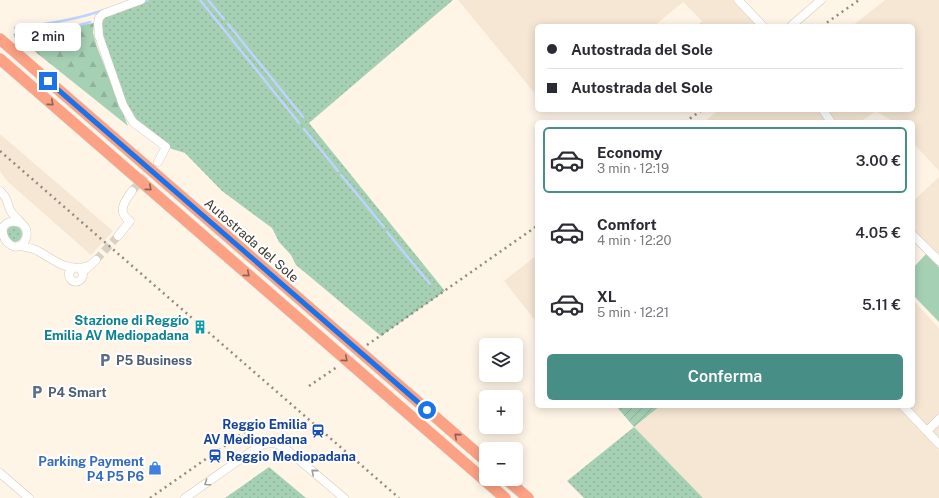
<!DOCTYPE html>
<html lang="it">
<meta charset="utf-8">
<style>
body{margin:0;font-family:"Public Sans",sans-serif;background:#f2f2f3;color:#2b2b33;height:100vh;display:flex;flex-direction:column;font-size:15px;white-space:nowrap}
*{box-sizing:border-box;margin:0}
p{font-size:13px;color:#7c7c81}
.icon{flex:none;width:22px;height:22px;fill:none;stroke:currentColor;stroke-width:2;stroke-linecap:round;stroke-linejoin:round}
.map{position:relative;flex:1;overflow:hidden}
.panel{position:absolute;left:535px;top:120px;width:380px;height:288px;display:flex;flex-direction:column;background:#fff;border-radius:6px;box-shadow:0 2px 10px #0003}
.panel>*{flex:none}
.hud{position:absolute;left:535px;top:24px;width:380px;height:88px;border-radius:6px;box-shadow:0 2px 10px #0003;display:grid;align-content:center;height:88px;padding:0 12px;background:#fff}
.tools{position:absolute;left:479px;top:338px;display:grid;gap:8px}
.tools a{display:grid;place-items:center;width:44px;height:44px;border-radius:6px;background:#fff;box-shadow:0 2px 10px #0003;font-size:20px}
.end{position:absolute;width:18px;height:18px;margin:-9px;border:5px solid #1a73e8;background:#fff;box-shadow:0 0 0 2px #fff}
.from{border-radius:50%}
.bubble{position:absolute;height:28px;border-radius:6px;background:#fff;box-shadow:0 2px 10px #0003;font-size:13px;font-weight:600;line-height:28px;text-align:center}
.hud b{display:flex;align-items:center;gap:14px;height:38px;font-size:15px}
.hud b+b{border-top:1px solid #e1e1e2}
.hud i{width:10px;height:10px;background:#2b2b33}
ul{padding:7px 0 0;list-style:none}
li{display:flex;align-items:center;gap:12px;height:66px;margin:0 8px 6px;padding:0 4px;border:2px solid transparent;border-radius:6px}
li div{flex:1}
li b{display:block;font-size:15px}
li em{font-style:normal;font-weight:600}
li.on{border-color:#478e87}
li>.icon{width:36px;height:36px;stroke-width:1.5}
.primary-button{display:flex;gap:8px;margin-top:auto;padding:8px 12px}
.primary-button a{flex:1;height:46px;border-radius:6px;background:#478e87;color:#fff;font-size:16px;font-weight:600;line-height:46px;text-align:center}
.map>svg:first-child{display:block}
</style>
<div class="map">
<svg width="939" height="498" viewBox="0 0 939 498">
<defs>
<pattern id="grass-dots" width="8" height="8" patternUnits="userSpaceOnUse"><rect width="8" height="8" fill="#a6d0b4"/><path d="M2 2h.1M6 6h.1" fill="none" stroke="#90b39b" stroke-width="1.8" stroke-linecap="round"/></pattern>
<pattern id="forest-firs" width="22" height="20" patternUnits="userSpaceOnUse"><rect width="22" height="20" fill="#a6d0b4"/><path d="M5 1l3.5 6h-7zM16 11l3.5 6h-7z" fill="#90b39b"/></pattern>
<pattern id="garden-furrows" width="10" height="10" patternUnits="userSpaceOnUse"><rect width="10" height="10" fill="#a6d0b4"/><path d="M-1 1l2-2M0 10L10 0M9 11l2-2" fill="none" stroke="#90b39b"/></pattern>
</defs>
<rect width="100%" height="100%" fill="#fff5e7"/>
<g fill="#f6e7d4">
<polygon points="458,0 741,0 767,26 697,26 702,21 683,2 654,26 537,26 537,96"/>
<polygon points="885,0 939,0 939,171 913,143 913,122 894,122 876,111 860,122 704,122 719,110 913,110 913,26 852,26"/>
<polygon points="0,134 113,231 91,255 7,181 0,171"/>
<polygon points="939,177 939,261 913,233 913,201"/>
<polygon points="537,255 537,323 504,281"/>
<polygon points="913,300 939,328 939,498 703,498 634,427 660,406 913,406"/>
</g>
<g fill="url(#grass-dots)">
<polygon points="141,0 453,0 309,123 445,291 381,336 296,265 291,255 279,242 272,228 222,191 185,153 166,147 133,122 102,44 100,16"/>
<circle cx="14" cy="234" r="8"/>
<polygon points="634,427 703,498 584,498 567,481"/>
<polygon points="269,467 306,498 225,498"/>
</g>
<polygon fill="url(#forest-firs)" points="94,23 93,33 97,47 128,126 13,34 61,28"/>
<polygon fill="#a6d0b4" points="926,254 939,267 939,322 913,295 913,268"/>
<polygon fill="url(#garden-furrows)" points="616,406 660,406 634,427"/>
<g fill="none" stroke-linecap="round" stroke-linejoin="round">
<g stroke="#bed4fe" stroke-width="2.5">
<polyline points="200,0 299,123"/>
<polyline points="208,0 224,19"/>
<polyline points="141,3 148,0"/>
<polyline points="228,24 303,117"/>
<path d="M15,28C46,24 75,20 104,10"/>
<polyline points="15,36 69,28 90,22"/>
<polyline points="304,129 338,171"/>
<polyline points="341,175 384,227"/>
<polyline points="387,232 430,284"/>
</g>
<g stroke="#d8d0c3" stroke-width="8" stroke-dasharray="8 4" stroke-linecap="butt">
<polyline points="132,191 158,162"/>
<polyline points="96,260 118,236"/>
</g>
<g stroke="#d4cabd" stroke-width="9">
<g id="minor">
<polyline points="141,0 103,14 99,18 98,23 99,36 123,105 133,122 166,147 158,162"/>
<polyline points="738,0 763,26"/>
<polyline points="791,26 821,0"/>
<polyline points="823,110 831,122"/>
<path d="M0,191C3,194 6,197 7,201C8,204 9,207 10,210C14,217 22,222 26,229C27,232 27,235 26,238C20,256 0,243 3,227C7,221 14,221 20,223"/>
<polyline points="913,235 939,261"/>
<path d="M118,236L130,221C116,212 125,201 132,191"/>
<path d="M19,246C25,247 33,248 38,251C56,261 66,272 88,266"/>
<path d="M73,268L69,273C68,284 82,285 83,274L79,268"/>
<polyline points="85,270 96,260"/>
<polyline points="903,406 939,444"/>
<polyline points="927,431 939,419"/>
<polyline points="0,473 29,498"/>
<path d="M185,498L259,446C269,442 276,442 285,448L344,498"/>
</g>
</g>
<g stroke="#d8d8d6" stroke-width="12">
<g id="highway">
<polyline points="0,39 486,461"/>
<polyline points="0,59 505,498"/>
<polyline points="506,479 528,498"/>
</g>
</g>
<use href="#minor" stroke="#fff" stroke-width="8"/>
<use href="#highway" stroke="#fca184" stroke-width="11"/>
<g stroke="#928b82" stroke-width="2.5" stroke-dasharray="2 4" stroke-linecap="butt">
<polyline points="822,26 859,0"/>
<polyline points="685,122 702,110"/>
<polyline points="0,151 399,498"/>
<polyline points="367,345 537,226"/>
<polyline points="309,386 337,367"/>
<polyline points="150,498 263,419"/>
</g>
</g>
<defs><path id="oneway-chevron" d="M-2-3.5L2.5 0L-2 3.5" fill="none" stroke-width="1.6" stroke-linecap="round" stroke-linejoin="round"/></defs>
<g stroke="#896354">
<use href="#oneway-chevron" transform="translate(51 103) rotate(41)"/>
<use href="#oneway-chevron" transform="translate(149 188) rotate(41)"/>
<use href="#oneway-chevron" transform="translate(247 274) rotate(41)"/>
<use href="#oneway-chevron" transform="translate(345 359) rotate(41)"/>
<use href="#oneway-chevron" transform="translate(457 436) rotate(-139)"/>
</g>
<g stroke="#9e9c9a">
<use href="#oneway-chevron" transform="translate(314 472) rotate(-139)"/>
<use href="#oneway-chevron" transform="translate(207 483) rotate(145)"/>
</g>
<g fill="none" stroke-linecap="round" stroke-linejoin="round">
<polyline stroke="#1a73e8" stroke-width="5" points="48,81 427,410"/>
</g>
<defs>
<g id="building-bare" transform="scale(1.08)"><path d="M-4-6H4V6H1V3H-1V6H-4ZM-2.5-4.3h1.7v1.8h-1.7ZM.8-4.3h1.7v1.8H.8ZM-2.5-1h1.7V.8h-1.7ZM.8-1h1.7V.8H.8Z" fill="#0f9aa8" stroke="#fff" stroke-width="2.5" paint-order="stroke"/></g>
<g id="parking-bare" transform="scale(1.08)"><path d="M-3.5-5.5H1a3.5 3.5 0 0 1 0 7H-1V5.5H-3.5ZM-1-3.4V-.6H.8a1.4 1.4 0 0 0 0-2.8Z" fill="#5c6f8a" stroke="#fff" stroke-width="2.5" paint-order="stroke"/></g>
<g id="station-bare" transform="scale(1.08)"><path d="M-3-6H3Q5-6 5-4V2Q5 4 3 4L4.5 6H3L1.5 4h-3L-3 6H-4.5L-3 4Q-5 4-5 2V-4Q-5-6-3-6ZM-3.5-4v3h7v-3ZM-3.5 1v1.5H-2V1ZM2 1v1.5H3.5V1Z" fill="#1a4fb4" stroke="#fff" stroke-width="2.5" paint-order="stroke"/></g>
<g id="shop-bare" transform="scale(1.08)"><path d="M-5-2.5h2.3a2.7 3.5 0 0 1 5.4 0H5L5.5 6h-11ZM-1.5-2.5h3a1.5 2.3 0 0 0-3 0Z" fill="#3f7fe0" stroke="#fff" stroke-width="2.5" paint-order="stroke"/></g>
</defs>
<g fill-rule="evenodd">
<use href="#building-bare" x="200" y="327"/>
<use href="#parking-bare" x="105" y="360"/>
<use href="#parking-bare" x="37" y="392"/>
<use href="#station-bare" x="318" y="431"/>
<use href="#station-bare" x="215" y="456"/>
<use href="#shop-bare" x="155" y="468"/>
</g>
<g text-anchor="middle" stroke-width="4" stroke-linejoin="round" paint-order="stroke">
<g font-size="13" fill="#3d3a34" stroke="#fff">
<text transform="translate(252 240) rotate(41)" y="5">Autostrada del Sole</text>
</g>
<g font-size="13" font-weight="bold" fill="#0d838f" stroke="#fff" text-anchor="end">
<text x="189" y="325">Stazione di Reggio<tspan x="189" dy="15">Emilia AV Mediopadana</tspan></text>
</g>
<g font-size="13" font-weight="bold" fill="#4e5e75" stroke="#fff" text-anchor="start">
<text x="116" y="365">P5 Business</text>
<text x="48" y="397">P4 Smart</text>
</g>
<g font-size="13" font-weight="bold" fill="#164399" stroke="#fff" text-anchor="end">
<text x="307" y="429">Reggio Emilia<tspan x="307" dy="15">AV Mediopadana</tspan></text>
<text x="226" y="461" text-anchor="start">Reggio Mediopadana</text>
</g>
<g font-size="13" font-weight="bold" fill="#366cbe" stroke="#fff" text-anchor="end">
<text x="144" y="466">Parking Payment<tspan x="144" dy="15">P4 P5 P6</tspan></text>
</g>
</g>
</svg>
<div class="tools">
<a><svg class="icon" aria-label="layers" viewBox="0 0 24 24"><path d="M12 4l9 5-9 5-9-5zM3 14l9 5 9-5"/></svg></a>
<a>+</a>
<a>−</a>
</div>
<i class="end from" style="left:427px;top:410px"></i>
<i class="end" style="left:48px;top:81px"></i>
<div class="bubble" style="left:15px;top:23px;width:66px">2 min</div>
<div class="hud">
<b><i class="from"></i>Autostrada del Sole</b>
<b><i></i>Autostrada del Sole</b>
</div>
<section class="panel">
<ul>
<li class="on"><svg class="icon" aria-label="car" viewBox="0 0 24 24"><path d="M5 17H2v-5l4-1 3-4h7l3 4 3 1v5h-3M9 17h6M6 11h13"/><circle cx="7" cy="17" r="2"/><circle cx="17" cy="17" r="2"/></svg><div><b>Economy</b><p>3 min · 12:19</p></div><em>3.00 €</em></li>
<li><svg class="icon" aria-label="car" viewBox="0 0 24 24"><path d="M5 17H2v-5l4-1 3-4h7l3 4 3 1v5h-3M9 17h6M6 11h13"/><circle cx="7" cy="17" r="2"/><circle cx="17" cy="17" r="2"/></svg><div><b>Comfort</b><p>4 min · 12:20</p></div><em>4.05 €</em></li>
<li><svg class="icon" aria-label="car" viewBox="0 0 24 24"><path d="M5 17H2v-5l4-1 3-4h7l3 4 3 1v5h-3M9 17h6M6 11h13"/><circle cx="7" cy="17" r="2"/><circle cx="17" cy="17" r="2"/></svg><div><b>XL</b><p>5 min · 12:21</p></div><em>5.11 €</em></li>
</ul>
<div class="primary-button"><a>Conferma</a></div>
</section>
</div>
